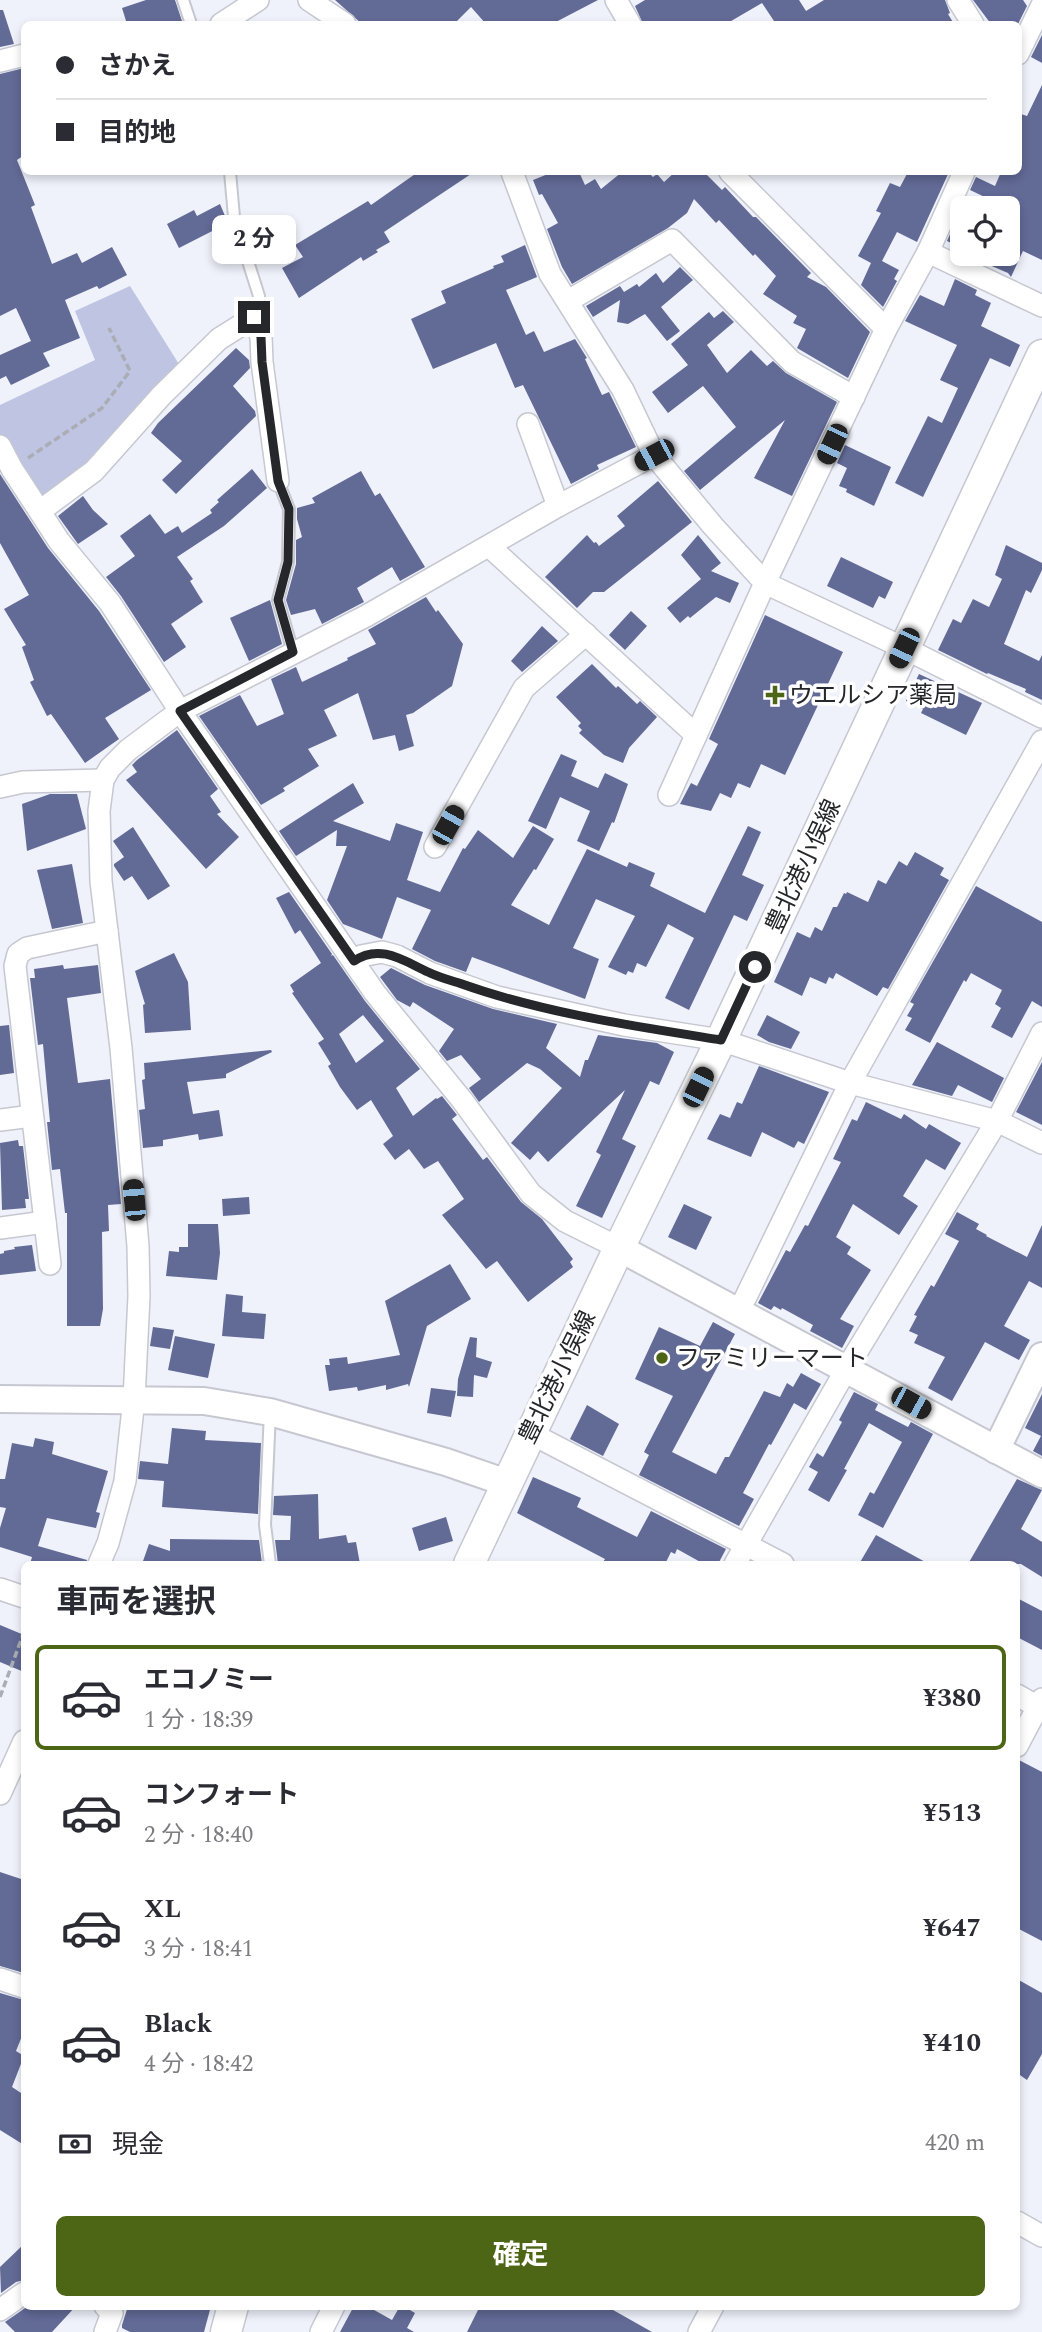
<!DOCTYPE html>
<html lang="ja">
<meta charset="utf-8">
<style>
body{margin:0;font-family:Spectral,"Noto Sans JP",serif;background:#f7f7f7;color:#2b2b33;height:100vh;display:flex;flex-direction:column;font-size:26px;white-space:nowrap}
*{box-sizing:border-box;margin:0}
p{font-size:23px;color:#7c7c81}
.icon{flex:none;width:38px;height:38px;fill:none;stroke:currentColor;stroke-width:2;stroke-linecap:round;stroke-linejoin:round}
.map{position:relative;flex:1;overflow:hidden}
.details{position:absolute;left:21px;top:1561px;width:999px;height:749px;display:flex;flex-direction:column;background:#fff;border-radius:10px;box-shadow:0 4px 10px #0003}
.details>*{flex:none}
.guide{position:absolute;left:21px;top:21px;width:1001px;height:154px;border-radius:10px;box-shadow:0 4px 10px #0003;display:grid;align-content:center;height:154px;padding:0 35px;background:#fff}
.fabs{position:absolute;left:950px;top:196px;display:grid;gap:14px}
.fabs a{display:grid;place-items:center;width:70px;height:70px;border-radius:10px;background:#fff;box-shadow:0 4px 10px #0003;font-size:35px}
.end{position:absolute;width:32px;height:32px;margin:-16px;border:9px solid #26272a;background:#fff;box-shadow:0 0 0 4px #fff}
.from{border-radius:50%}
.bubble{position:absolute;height:49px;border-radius:10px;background:#fff;box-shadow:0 4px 10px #0003;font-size:23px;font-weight:700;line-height:49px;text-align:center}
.car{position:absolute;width:21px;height:42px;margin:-21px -10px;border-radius:9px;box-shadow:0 0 5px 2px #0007;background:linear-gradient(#222 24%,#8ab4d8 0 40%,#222 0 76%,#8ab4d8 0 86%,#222 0)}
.guide b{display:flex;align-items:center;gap:24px;height:66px;font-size:26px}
.guide b+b{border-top:2px solid #e1e1e2}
.guide i{width:18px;height:18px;background:#2b2b33}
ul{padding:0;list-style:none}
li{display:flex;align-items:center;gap:21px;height:105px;margin:0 14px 10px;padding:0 21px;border:4px solid transparent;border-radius:10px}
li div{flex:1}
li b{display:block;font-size:26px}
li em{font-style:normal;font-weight:700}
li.on{border-color:#4d6616}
li>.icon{width:63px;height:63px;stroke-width:1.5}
h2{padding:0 35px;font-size:32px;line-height:84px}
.pay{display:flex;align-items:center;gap:18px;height:77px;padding:0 35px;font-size:26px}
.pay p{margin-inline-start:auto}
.button{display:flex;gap:14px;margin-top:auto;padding:14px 35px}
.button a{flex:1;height:80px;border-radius:10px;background:#4d6616;color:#fff;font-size:28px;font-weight:700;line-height:80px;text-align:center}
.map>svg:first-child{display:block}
</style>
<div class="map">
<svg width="1042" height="2332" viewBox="0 0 1042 2332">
<rect width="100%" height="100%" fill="#eff1fb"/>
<polygon fill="#bec4e2" points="130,286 182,369 40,511 0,446 0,405 95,360 75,311"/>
<g fill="#626a96" fill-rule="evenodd">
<polygon points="146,0 175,0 183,24 127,24 122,8"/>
<polygon points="335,0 598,0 552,24 486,24 471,7 454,24 362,24"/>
<polygon points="645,0 799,0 806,11 824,0 945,0 950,13 948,14 954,24 776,24 762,3 726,24 643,24 635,6"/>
<polygon points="973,0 1023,0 1027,6 1018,24 991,24"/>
<polygon points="0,10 3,10 14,44 0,47"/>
<polygon points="1042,35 1042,63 1031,57"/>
<polygon points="24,68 24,155 17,160 35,205 31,207 52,264 77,253 82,263 112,247 127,275 99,289 97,286 65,300 80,338 43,353 50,366 11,385 6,376 0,379 0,355 31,341 16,308 0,316 0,74"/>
<polygon points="1042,85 1042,260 1023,251 1011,277 1008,273 966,255 1008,254 1008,208 970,190 976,177 995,186 1001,172 1018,172 1018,113 1027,116"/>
<polygon points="418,172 474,172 384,232 390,242 376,250 378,252 363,261 361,257 299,298 282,268 303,257 295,245 368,201 371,205"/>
<polygon points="553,172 579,172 585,185 595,179 601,189 622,172 648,172 653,177 657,174 664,182 675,172 704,172 722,190 725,187 753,217 756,217 811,273 807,277 826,287 870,332 848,378 797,348 806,329 793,323 797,316 763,294 776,276 755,254 753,256 719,220 716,223 694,199 687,213 668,228 572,284 562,267 547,229 558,223 542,194 539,195 533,180"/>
<polygon points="908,172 949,172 917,242 897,232 882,261 899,270 894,279 897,281 883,307 861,285 871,263 858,256 881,213 876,211 890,183 900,187"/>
<polygon points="220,204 228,223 179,248 167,224 194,210 197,216"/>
<polygon points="962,207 962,248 947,241"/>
<polygon points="525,245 537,277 506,290 526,335 534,331 544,352 575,339 587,358 585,359 602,395 609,392 636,447 597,465 599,469 571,484 523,385 515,388 496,343 433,369 411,319 446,303 441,291 494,268 493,266 504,262 501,256"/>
<polygon points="680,267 693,280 661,307 680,331 667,341 645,314 628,324 617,322 620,300 593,317 586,306 620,286 624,292 637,284 639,287 656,273 663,283"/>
<polygon points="955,279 977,290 975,295 991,303 981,326 1020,345 1010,367 990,358 923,497 895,483 928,416 942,423 958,388 940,380 957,345 905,321 920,295 944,306"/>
<polygon points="723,311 734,322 707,345 727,373 751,350 767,366 773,361 786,373 837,402 792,496 754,478 785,420 700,490 684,471 736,427 703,386 668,413 652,392 688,365 671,344 709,312 714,318"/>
<polygon points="236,348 249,360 250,368 233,386 255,411 256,416 176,494 162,480 182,461 151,433 158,423"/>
<polygon points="845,445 891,467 874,506 846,492 847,489 839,486 847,468 837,463"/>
<polygon points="252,469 267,488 224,526 177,557 193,579 190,581 203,602 171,624 186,647 164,662 121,596 106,577 135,556 120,536 150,514 165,534 178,526 182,533 212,513 210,510 219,502 217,500"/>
<polygon points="361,471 375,496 380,493 425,567 400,581 392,567 357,588 364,602 322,624 315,609 291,615 286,600 296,564 296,540 302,537 297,519 297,508 315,503 312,498"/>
<polygon points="0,474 48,548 99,611 151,690 105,718 119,739 85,763 51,714 47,716 30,682 34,680 22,647 26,645 4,609 29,595 0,543"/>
<polygon points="658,481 692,522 604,592 593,592 577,608 545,577 587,535 594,543 596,542 599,546 625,526 617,516"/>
<polygon points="83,496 93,510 108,524 78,544 58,516"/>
<polygon points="698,535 721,563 711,571 739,583 730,603 716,597 690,618 688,616 680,623 667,608 701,579 681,555"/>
<polygon points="1006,545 1042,563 1042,570 1031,593 1026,590 1004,644 1039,661 1042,655 1042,700 1025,692 1026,689 988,673 987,674 938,650 953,619 961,623 973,599 989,607 1002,579 995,575"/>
<polygon points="841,557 893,582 885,599 879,596 873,608 827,586"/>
<polygon points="426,597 436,612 438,610 463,644 452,686 413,713 406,715 414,746 399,751 395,735 373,740 358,693 324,710 337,736 308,749 319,766 283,788 285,791 261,805 199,716 240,695 257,726 284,714 271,679 296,667 302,682 348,660 347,658 376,644 368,630"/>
<polygon points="270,600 282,644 249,661 230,618"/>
<polygon points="631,611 647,626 625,650 609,635"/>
<polygon points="765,615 843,652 785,775 761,764 750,788 738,783 731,798 720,793 711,811 680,804 691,783 697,786 718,744 709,739"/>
<polygon points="542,626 558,641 522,672 511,661"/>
<polygon points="592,664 616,688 618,686 637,704 640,701 657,717 629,748 623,763 604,755 579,733 582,730 578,726 581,723 556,697"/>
<polygon points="919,674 982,703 966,735 921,713 923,709 906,701"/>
<polygon points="177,730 218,789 210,796 221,812 217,814 239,837 206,869 126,780 137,772 132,765 137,760"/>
<polygon points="561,754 577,761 571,776 598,788 605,773 628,784 614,823 612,822 599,851 577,841 590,811 560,797 546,829 528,821"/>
<polygon points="353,783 364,803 333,821 390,841 396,823 423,832 407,880 440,892 463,848 465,849 478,830 513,858 533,826 554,839 536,870 534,869 511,905 549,925 587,849 627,867 629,862 655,873 650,886 705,913 748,826 761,832 742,875 764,885 747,921 734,915 689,1010 665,998 694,938 668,924 646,967 637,963 633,973 628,971 626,975 608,967 635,916 596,899 573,948 599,959 585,999 472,957 466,972 435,961 412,949 431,910 397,897 382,939 343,924 327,900 347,846 336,846 337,830 296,856 279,831"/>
<polygon points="50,794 77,794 86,829 27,851 22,804"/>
<polygon points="133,827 170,886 148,900 132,876 124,881 114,866 114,864 124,857 113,841"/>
<polygon points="915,852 944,868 940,875 949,880 888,989 883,987 877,996 836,973 833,979 829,977 826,984 810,977 802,996 774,982 797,932 810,938 815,927 822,931 833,907 837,907 844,893 846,894 847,892 868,902 878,880 886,884 899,861 907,866"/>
<polygon points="72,864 83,923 52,929 37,870"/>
<polygon points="976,886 1042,922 1042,1007 1032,1001 1012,1038 991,1027 1001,1008 995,1004 1002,990 971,973 966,982 964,980 930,1043 905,1030 912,1018 907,1016 914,1004 910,1002"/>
<path d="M289,892L332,954L331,956L333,955L365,1001L420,1069L396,1088L413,1116L436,1098L437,1099L442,1096L457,1115L452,1119L483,1160L487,1157L521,1202L542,1219L573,1259L570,1262L573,1267L528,1302L497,1261L486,1269L442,1215L464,1199L438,1161L424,1169L409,1149L395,1160L383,1144L393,1136L371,1100L357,1110L340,1087L328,1066L331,1064L318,1043L324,1039L292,993L294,992L290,985L321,963L300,930L295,934L276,898ZM363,1015L384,1041L356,1063L339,1034Z"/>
<polygon points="174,953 188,982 191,1030 145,1033 143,1005 145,1004 135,971"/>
<polygon points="63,965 64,969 98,965 101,993 67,998 78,1083 110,1079 121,1204 108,1205 109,1231 102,1232 103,1309 100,1326 67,1326 67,1213 65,1213 60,1169 52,1170 47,1122 50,1122 43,1044 38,1045 30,978 35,978 34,969"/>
<polygon points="391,968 425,985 493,1009 557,1024 546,1048 580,1077 585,1060 588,1060 598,1035 657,1043 674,1052 659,1085 650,1081 622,1139 636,1146 602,1218 576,1206 601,1155 596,1152 625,1090 548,1162 538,1151 530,1160 511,1143 562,1088 540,1069 527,1063 479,1102 469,1088 481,1079 461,1055 447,1061 439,1051 454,1029 413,1002 410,1007 397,1000 380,977"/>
<polygon points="767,1015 800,1032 791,1049 769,1042 757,1035"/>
<polygon points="9,1025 14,1073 0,1075 0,1026"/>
<polygon points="937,1042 1004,1078 992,1102 958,1085 952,1096 912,1085"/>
<polygon points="271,1050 272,1052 226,1074 226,1078 187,1082 193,1114 219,1110 223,1136 199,1140 198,1134 163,1140 163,1146 143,1148 139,1110 145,1109 142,1080 145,1079 144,1063"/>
<polygon points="1042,1062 1042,1125 1016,1112"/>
<polygon points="759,1066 829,1092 804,1144 798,1141 794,1148 762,1132 751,1157 707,1139 720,1114 730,1118 737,1102 742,1104"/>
<polygon points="866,1102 901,1119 904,1114 926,1129 929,1124 961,1143 945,1170 926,1159 903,1196 918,1206 899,1235 853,1204 836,1237 851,1247 847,1254 871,1270 840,1319 854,1326 842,1348 810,1331 813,1325 782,1308 781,1310 774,1306 771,1310 758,1303 786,1250 790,1252 805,1225 808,1226 841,1162 833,1159 852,1119 857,1121"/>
<polygon points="18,1140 19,1146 23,1146 29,1199 25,1199 26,1208 2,1210 0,1143"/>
<polygon points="249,1197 250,1214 223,1216 222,1199"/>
<polygon points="684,1204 712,1217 696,1250 668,1237"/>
<polygon points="957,1212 979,1224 976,1229 987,1235 986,1236 1027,1257 1042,1225 1042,1288 1029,1281 1004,1326 1030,1340 1019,1360 985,1342 952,1401 928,1388 945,1357 914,1343 918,1335 909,1331 917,1316 914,1315 931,1285 934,1287 959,1241 945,1234"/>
<polygon points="188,1224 218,1224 220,1253 217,1280 166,1276 169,1251 179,1252 179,1247 188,1247"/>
<polygon points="32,1245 36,1271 0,1275 0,1254 4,1253 4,1251 15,1249 14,1247"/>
<polygon points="450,1264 471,1299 427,1326 409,1387 408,1384 386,1390 386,1385 358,1391 357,1387 329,1391 325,1365 330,1365 329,1359 347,1357 348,1364 400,1355 385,1301"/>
<polygon points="226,1294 243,1296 242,1312 266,1314 264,1339 222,1336"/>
<polygon points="713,1322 735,1334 672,1452 716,1474 725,1457 729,1457 764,1391 780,1397 787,1383 793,1387 801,1373 821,1384 806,1410 794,1403 771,1445 769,1444 743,1493 754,1499 739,1526 639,1475 649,1455 644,1452 673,1396 635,1379 659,1327 700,1346"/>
<polygon points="153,1327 174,1330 170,1349 150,1346"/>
<polygon points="175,1336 215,1344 208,1378 168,1370"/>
<polygon points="470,1337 477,1338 476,1357 492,1362 487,1378 474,1375 473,1397 457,1396 458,1379"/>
<polygon points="431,1388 456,1391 451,1417 427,1413"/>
<polygon points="854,1392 878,1404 875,1410 908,1427 911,1422 933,1434 883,1528 858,1515 870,1492 874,1494 902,1442 869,1423 844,1469 847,1470 829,1502 808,1490 818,1472 809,1467 817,1453 823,1457 842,1422 839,1420"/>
<polygon points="1042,1394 1042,1456 1033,1451 1041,1436 1025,1428"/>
<polygon points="587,1405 619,1424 603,1456 570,1439"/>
<polygon points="172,1428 206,1431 205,1440 261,1443 258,1514 162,1507 164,1481 138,1479 140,1461 168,1464"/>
<polygon points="35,1438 54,1442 52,1454 108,1471 96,1512 100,1513 96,1528 47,1518 38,1546 87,1560 86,1564 30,1564 32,1557 0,1547 0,1528 6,1508 0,1507 0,1479 5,1479 12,1443 33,1447"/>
<polygon points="533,1477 581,1498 577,1507 637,1537 651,1511 726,1549 718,1564 704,1564 677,1549 675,1554 671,1552 665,1564 602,1564 605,1559 517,1513"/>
<polygon points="1017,1479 1042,1490 1021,1529 1042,1542 1042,1577 1021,1564 968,1564"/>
<polygon points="318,1494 319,1539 346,1535 348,1543 356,1542 360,1564 278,1564 275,1540 290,1540 291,1516 273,1515 274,1496"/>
<polygon points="446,1517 453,1541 419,1551 412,1528"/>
<polygon points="876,1535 929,1564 859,1564"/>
<polygon points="170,1539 259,1540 262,1563 142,1564 149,1544 170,1551"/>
<polygon points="1017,1598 1042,1611 1042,1650 1017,1637"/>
<polygon points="0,1625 24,1635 24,1672 0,1662"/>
<polygon points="1017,1759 1042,1772 1042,1941 1017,1928"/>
<polygon points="0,1872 24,1880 24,1973 0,1966"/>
<polygon points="1017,1979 1042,1993 1042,2054 1027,2080 1017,2073"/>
<polygon points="0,1993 24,2000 24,2031 16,2051 24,2056 12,2087 24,2095 24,2145 0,2130"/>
<polygon points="24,2244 24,2280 16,2282 1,2293 0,2267"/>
<polygon points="28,2306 76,2306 52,2332 15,2332 5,2322"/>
<polygon points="128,2306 211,2306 204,2332 130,2332 122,2328 122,2325"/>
<polygon points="354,2306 367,2306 392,2320 400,2306 403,2306 415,2313 407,2328 414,2332 340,2332"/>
<polygon points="480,2306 606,2306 652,2332 467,2332"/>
</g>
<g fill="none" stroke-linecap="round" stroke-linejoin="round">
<g stroke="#c6c8d1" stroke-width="14">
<g id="service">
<polyline points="183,0 191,24"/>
<polyline points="230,172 234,217 259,296 254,317"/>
<polyline points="278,481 289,509 288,562 278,600 293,652"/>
<polyline points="270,1564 265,1525 270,1412"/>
</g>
</g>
<g stroke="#c6c8d1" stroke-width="24">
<g id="minor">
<polyline points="309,0 345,24"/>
<polyline points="616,0 630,24"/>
<polyline points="958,0 973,24"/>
<polyline points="221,24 258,0"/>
<polyline points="1018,54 1042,5"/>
<polyline points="0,61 24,55"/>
<polyline points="512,172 550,274 623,390 654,455 713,526 765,583 904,648 1042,717"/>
<polyline points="730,172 886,329"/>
<polyline points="928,252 1042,306"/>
<polyline points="568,301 672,240 792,362 854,397"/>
<polyline points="528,424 558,506"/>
<polyline points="0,446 12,469 59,541 110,603 180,711 375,993 462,1100 531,1194 565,1221 619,1248"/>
<polyline points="40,511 94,471 161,396 219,339 254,317 261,337 262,362 278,481"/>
<polyline points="490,547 696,735"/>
<polyline points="0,787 23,782 103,780"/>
<polyline points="669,795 765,583 886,329 928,252 964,172"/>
<polyline points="435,847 524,688 586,634"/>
<polyline points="354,961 361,956 382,952 397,956 430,973 497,997 624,1025 721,1040 850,1083 997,1121 1042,1143"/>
<polyline points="0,1120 32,1116"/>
<polyline points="0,1228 45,1222"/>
<polyline points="50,1264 15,966 18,954 27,948 107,931"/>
<polyline points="739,1311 850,1083 1042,741"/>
<polyline points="530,1433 783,1564"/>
<polyline points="99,1564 108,1543 125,1481 134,1399 139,1296 138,1246 121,1048 101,881 99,811 103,780 110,768 128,750 180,711 366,616 558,506 654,455"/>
<polyline points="735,1564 847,1368 997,1121 1042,1033"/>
<polyline points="0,1589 24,1597"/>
<polyline points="1017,1695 1038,1707"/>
<polyline points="1017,1746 1042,1699"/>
<polyline points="0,1794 24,1741"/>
<polyline points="0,1979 24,1987"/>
<polyline points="1017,2222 1042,2236"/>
<polyline points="105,2306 112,2313 105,2332"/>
<polyline points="0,2310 24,2293"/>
<polyline points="321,2332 334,2306"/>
<polyline points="699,2332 713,2306"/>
</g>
</g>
<g stroke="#c6c8d1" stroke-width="30">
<g id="tertiary">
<polyline points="619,1248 1042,1474"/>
<polyline points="0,1399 204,1401 270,1412 446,1462 507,1483"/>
<polyline points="996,1450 1042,1356"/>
</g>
</g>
<g stroke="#c6c8d1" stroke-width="33">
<g id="secondary">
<polyline points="469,1564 619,1248 721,1040 1042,355"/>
<polyline points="226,2332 233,2306"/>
</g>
</g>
<g stroke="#abadb4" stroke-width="3.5" stroke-dasharray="7 3.5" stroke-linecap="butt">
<polyline points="28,458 102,408 130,371 109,328"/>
<polyline points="0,1697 24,1632"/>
</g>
<use href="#service" stroke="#fff" stroke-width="10"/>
<use href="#minor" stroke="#fff" stroke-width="21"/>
<use href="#tertiary" stroke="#fff" stroke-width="26"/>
<use href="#secondary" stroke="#fff" stroke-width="30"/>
</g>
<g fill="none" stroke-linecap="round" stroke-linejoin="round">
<path stroke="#26272a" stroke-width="9" d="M254,317L261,337L262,362L278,481L289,509L288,562L278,600L293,652L180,711L354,961C380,943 404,961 428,972C438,977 449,980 459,983C543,1013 633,1026 721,1040L755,967"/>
</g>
<g fill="#4d6616" stroke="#fff" stroke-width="2.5">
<path d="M771.5 684.5h7v7h7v7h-7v7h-7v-7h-7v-7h7z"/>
<circle cx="662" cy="1358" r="7"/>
</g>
<g text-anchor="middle" stroke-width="7" stroke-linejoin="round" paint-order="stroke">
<g font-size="24" fill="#26272a" stroke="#fff" text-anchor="start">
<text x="789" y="703">ウエルシア薬局</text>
<text x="676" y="1366">ファミリーマート</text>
</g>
<g font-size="24" fill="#26272a" stroke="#fff">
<text transform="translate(803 866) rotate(-65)" y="8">豊北港小俣線</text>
<text transform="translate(557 1377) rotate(-64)" y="8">豊北港小俣線</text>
</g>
</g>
</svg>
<div class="fabs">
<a><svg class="icon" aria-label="locate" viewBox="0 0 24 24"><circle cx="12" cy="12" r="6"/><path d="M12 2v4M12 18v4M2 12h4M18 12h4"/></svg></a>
</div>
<i class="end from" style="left:755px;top:967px"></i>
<i class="end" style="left:254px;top:317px"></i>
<div class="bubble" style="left:212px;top:215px;width:84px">2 分</div>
<i class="car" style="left:832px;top:444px;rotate:205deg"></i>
<i class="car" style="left:654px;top:455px;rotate:242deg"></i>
<i class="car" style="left:904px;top:648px;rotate:205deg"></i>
<i class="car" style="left:448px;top:825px;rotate:29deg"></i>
<i class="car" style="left:698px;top:1087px;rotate:26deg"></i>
<i class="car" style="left:134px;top:1200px;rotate:355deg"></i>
<i class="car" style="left:911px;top:1403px;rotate:119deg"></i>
<div class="guide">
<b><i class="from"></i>さかえ</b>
<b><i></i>目的地</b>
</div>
<section class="details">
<h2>車両を選択</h2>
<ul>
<li class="on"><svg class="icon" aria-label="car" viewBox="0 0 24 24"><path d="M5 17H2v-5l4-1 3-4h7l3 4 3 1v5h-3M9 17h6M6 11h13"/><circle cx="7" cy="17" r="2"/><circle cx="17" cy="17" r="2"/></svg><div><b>エコノミー</b><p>1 分 · 18:39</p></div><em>¥380</em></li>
<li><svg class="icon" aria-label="car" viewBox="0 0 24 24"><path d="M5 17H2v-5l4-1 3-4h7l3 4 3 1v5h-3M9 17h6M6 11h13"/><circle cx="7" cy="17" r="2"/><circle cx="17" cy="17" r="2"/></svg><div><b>コンフォート</b><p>2 分 · 18:40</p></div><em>¥513</em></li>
<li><svg class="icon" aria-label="car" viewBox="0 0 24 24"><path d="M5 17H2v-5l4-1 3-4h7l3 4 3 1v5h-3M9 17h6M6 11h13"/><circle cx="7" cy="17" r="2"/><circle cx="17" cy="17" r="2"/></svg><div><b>XL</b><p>3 分 · 18:41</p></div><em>¥647</em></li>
<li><svg class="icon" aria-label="car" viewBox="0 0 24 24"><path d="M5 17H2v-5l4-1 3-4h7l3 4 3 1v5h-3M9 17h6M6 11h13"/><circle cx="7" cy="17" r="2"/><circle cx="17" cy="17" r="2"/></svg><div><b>Black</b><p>4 分 · 18:42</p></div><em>¥410</em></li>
</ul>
<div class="pay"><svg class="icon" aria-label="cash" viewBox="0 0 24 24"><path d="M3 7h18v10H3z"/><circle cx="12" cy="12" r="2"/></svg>現金<p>420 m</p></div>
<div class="button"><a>確定</a></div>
</section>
</div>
